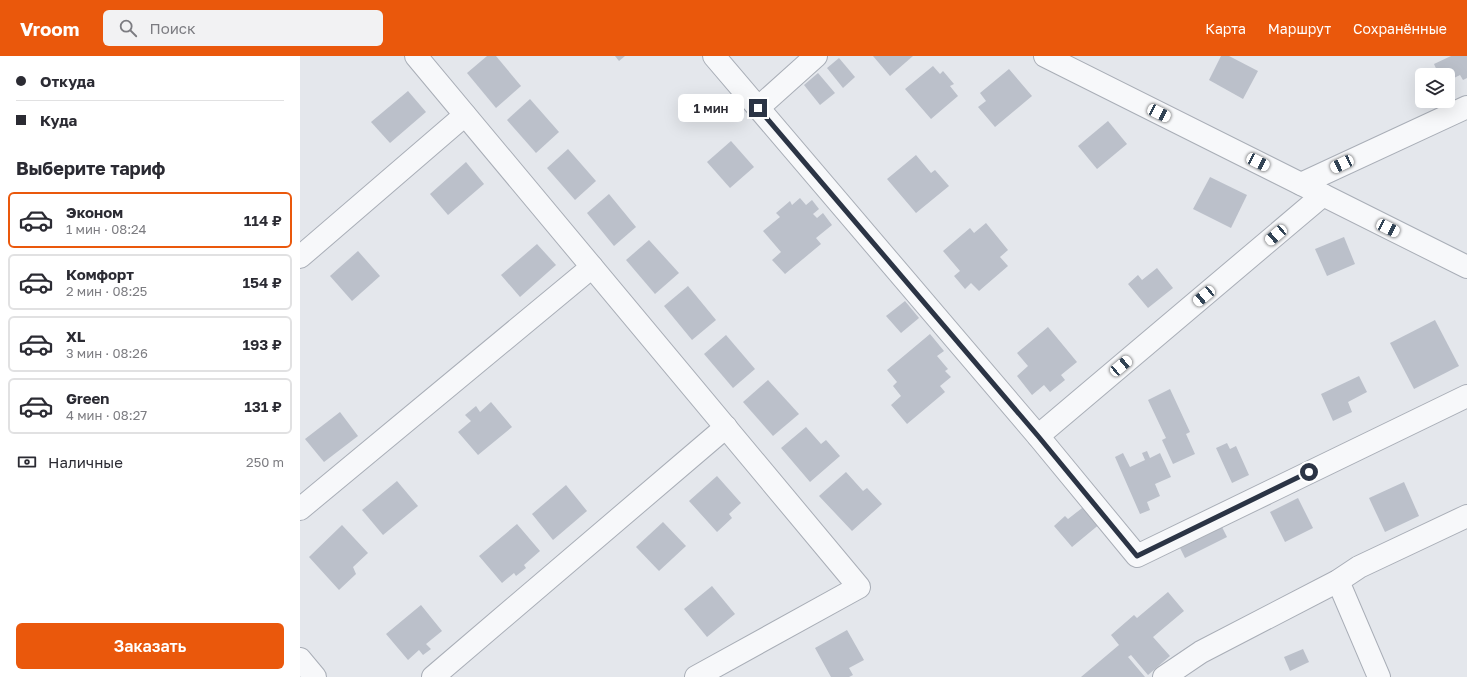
<!DOCTYPE html>
<html lang="ru">
<meta charset="utf-8">
<style>
body{margin:0;font-family:"Golos Text",sans-serif;background:#f2f2f3;color:#2b2b33;height:100vh;display:flex;flex-direction:column;font-size:15px;white-space:nowrap}
*{box-sizing:border-box;margin:0}
p{font-size:13px;color:#7c7c81}
.icon{flex:none;width:22px;height:22px;fill:none;stroke:currentColor;stroke-width:2;stroke-linecap:round;stroke-linejoin:round}
.map{position:relative;flex:1;overflow:hidden}
.sheet{display:flex;flex-direction:column;background:#fff;width:300px}
.sheet>*{flex:none}
.guide{display:grid;align-content:center;height:88px;padding:0 16px;background:#fff}
.tools{position:absolute;left:1115px;top:12px;display:grid;gap:8px}
.tools a{display:grid;place-items:center;width:40px;height:40px;border-radius:6px;background:#fff;box-shadow:0 4px 16px #0002;font-size:20px}
.end{position:absolute;width:18px;height:18px;margin:-9px;border:5px solid #2b3445;background:#fff;box-shadow:0 0 0 2px #fff}
.from{border-radius:50%}
.bubble{position:absolute;height:28px;border-radius:6px;background:#fff;box-shadow:0 4px 16px #0002;font-size:13px;font-weight:600;line-height:28px;text-align:center}
.car{position:absolute;width:12px;height:24px;margin:-12px -6px;border-radius:5px;box-shadow:0 0 3px 1px #0007;background:linear-gradient(#fff 24%,#345 0 40%,#fff 0 76%,#345 0 86%,#fff 0)}
.guide b{display:flex;align-items:center;gap:14px;height:38px;font-size:15px}
.guide b+b{border-top:1px solid #e1e1e2}
.guide i{width:10px;height:10px;background:#2b2b33}
ul{padding:0;list-style:none}
li{display:flex;align-items:center;gap:12px;height:56px;margin:0 8px 6px;padding:0 8px;border:2px solid #e1e1e2;border-radius:6px}
li div{flex:1}
li b{display:block;font-size:15px}
li em{font-style:normal;font-weight:600}
li.on{border-color:#ea580c}
li>.icon{width:36px;height:36px;stroke-width:1.5}
h2{padding:0 16px;font-size:18px;line-height:48px}
.pay{display:flex;align-items:center;gap:10px;height:44px;padding:0 16px;font-size:15px}
.pay p{margin-inline-start:auto}
.button{display:flex;gap:8px;margin-top:auto;padding:8px 16px}
.button a{flex:1;height:46px;border-radius:6px;background:#ea580c;color:#fff;font-size:16px;font-weight:600;line-height:46px;text-align:center}
header{display:flex;align-items:center;gap:24px;box-sizing:border-box;height:56px;padding:0 20px;background:#ea580c;color:#fff}
header strong{font-size:19px}
nav{display:flex;gap:22px;margin-inline-start:auto;font-size:14px}
.search{width:280px;height:36px;background:#f2f2f3;display:flex;align-items:center;gap:10px;box-sizing:border-box;padding:0 14px;border-radius:6px;color:#7c7c81;font-size:15px}
main{display:flex;flex:1;min-height:0}
.map>svg:first-child{display:block}
</style>
<header>
<strong>Vroom</strong>
<div class="search"><svg class="icon" aria-label="search" viewBox="0 0 24 24"><circle cx="10" cy="10" r="6"/><path d="M15 15l6 6"/></svg>Поиск</div>
<nav><a>Карта</a><a>Маршрут</a><a>Сохранённые</a></nav>
</header>
<main>
<section class="sheet">
<div class="guide">
<b><i class="from"></i>Откуда</b>
<b><i></i>Куда</b>
</div>
<h2>Выберите тариф</h2>
<ul>
<li class="on"><svg class="icon" aria-label="car" viewBox="0 0 24 24"><path d="M5 17H2v-5l4-1 3-4h7l3 4 3 1v5h-3M9 17h6M6 11h13"/><circle cx="7" cy="17" r="2"/><circle cx="17" cy="17" r="2"/></svg><div><b>Эконом</b><p>1 мин · 08:24</p></div><em>114 ₽</em></li>
<li><svg class="icon" aria-label="car" viewBox="0 0 24 24"><path d="M5 17H2v-5l4-1 3-4h7l3 4 3 1v5h-3M9 17h6M6 11h13"/><circle cx="7" cy="17" r="2"/><circle cx="17" cy="17" r="2"/></svg><div><b>Комфорт</b><p>2 мин · 08:25</p></div><em>154 ₽</em></li>
<li><svg class="icon" aria-label="car" viewBox="0 0 24 24"><path d="M5 17H2v-5l4-1 3-4h7l3 4 3 1v5h-3M9 17h6M6 11h13"/><circle cx="7" cy="17" r="2"/><circle cx="17" cy="17" r="2"/></svg><div><b>XL</b><p>3 мин · 08:26</p></div><em>193 ₽</em></li>
<li><svg class="icon" aria-label="car" viewBox="0 0 24 24"><path d="M5 17H2v-5l4-1 3-4h7l3 4 3 1v5h-3M9 17h6M6 11h13"/><circle cx="7" cy="17" r="2"/><circle cx="17" cy="17" r="2"/></svg><div><b>Green</b><p>4 мин · 08:27</p></div><em>131 ₽</em></li>
</ul>
<div class="pay"><svg class="icon" aria-label="cash" viewBox="0 0 24 24"><path d="M3 7h18v10H3z"/><circle cx="12" cy="12" r="2"/></svg>Наличные<p>250 m</p></div>
<div class="button"><a>Заказать</a></div>
</section>
<div class="map">
<svg width="1167" height="621" viewBox="0 0 1167 621">
<rect width="100%" height="100%" fill="#e4e7ec"/>
<g fill="#bbc0ca">
<polygon points="187,0 196,0 221,30 196,52 167,17"/>
<polygon points="315,0 325,0 319,5"/>
<polygon points="573,0 613,0 590,20"/>
<polygon points="921,0 929,0 958,15 943,43 909,24"/>
<polygon points="1151,0 1167,0 1167,22 1163,24 1160,19 1148,25 1148,19 1139,19 1134,8"/>
<polygon points="539,2 555,21 543,32 527,12"/>
<polygon points="633,10 640,18 643,15 654,28 650,30 658,40 631,63 605,33"/>
<polygon points="709,13 732,40 695,71 678,51 686,45 680,37"/>
<polygon points="518,17 535,37 520,49 504,29"/>
<polygon points="108,35 126,56 90,87 71,66"/>
<polygon points="230,43 259,76 236,97 207,64"/>
<polygon points="808,65 827,88 797,113 778,90"/>
<polygon points="431,85 454,111 430,132 407,106"/>
<polygon points="268,93 296,125 275,144 247,112"/>
<polygon points="616,99 631,117 635,114 649,130 616,157 587,123"/>
<polygon points="166,106 184,128 148,159 130,138"/>
<polygon points="910,121 947,139 931,172 893,153"/>
<polygon points="309,138 336,171 314,190 287,157"/>
<polygon points="500,142 506,149 512,144 519,153 513,158 517,162 523,157 532,169 516,182 521,188 485,218 472,204 481,196 463,175 480,161 476,157 490,145 492,149"/>
<polygon points="686,167 708,194 700,201 708,210 679,235 671,227 665,233 654,220 660,215 643,195 670,172 674,177"/>
<polygon points="1044,181 1055,208 1027,220 1015,193"/>
<polygon points="349,184 379,217 355,238 326,204"/>
<polygon points="237,188 256,209 220,241 201,219"/>
<polygon points="58,195 80,220 52,245 30,220"/>
<polygon points="857,212 873,232 848,252 828,228 838,219 842,224"/>
<polygon points="388,230 416,264 392,284 364,250"/>
<polygon points="605,245 619,262 601,277 586,260"/>
<polygon points="1135,264 1159,310 1114,333 1090,287"/>
<polygon points="748,271 777,306 761,319 765,324 750,336 744,329 732,339 717,320 728,310 717,297"/>
<polygon points="630,278 644,295 637,300 648,313 645,315 651,321 640,330 645,336 607,368 591,349 601,340 593,330 597,326 587,314"/>
<polygon points="426,279 455,313 433,332 404,298"/>
<polygon points="1059,320 1067,336 1048,346 1052,356 1033,365 1021,338"/>
<polygon points="468,324 499,358 473,380 443,346"/>
<polygon points="870,333 890,376 886,378 895,398 873,408 862,384 866,382 848,344"/>
<polygon points="191,346 212,371 178,399 158,376 171,365 165,359 176,350 180,356"/>
<polygon points="40,356 58,380 24,406 5,383"/>
<polygon points="506,371 521,388 526,384 540,400 510,426 481,392"/>
<polygon points="927,387 930,393 936,390 949,419 932,427 916,392"/>
<polygon points="847,395 850,402 860,397 871,421 855,428 860,440 847,446 850,454 840,458 815,401 823,397 830,411 845,404 842,397"/>
<polygon points="546,416 563,435 567,432 582,448 552,475 519,440"/>
<polygon points="417,420 441,447 429,458 432,462 417,476 389,445"/>
<polygon points="97,425 118,450 83,479 62,454"/>
<polygon points="1104,426 1119,460 1085,476 1069,442"/>
<polygon points="266,429 287,455 253,484 232,458"/>
<polygon points="998,442 1013,472 985,486 970,456"/>
<polygon points="786,449 801,467 772,491 754,470 765,460 768,463"/>
<polygon points="919,465 927,481 885,502 877,486"/>
<polygon points="363,466 386,490 359,515 336,491"/>
<polygon points="217,468 240,495 224,509 226,512 216,520 214,517 202,527 179,500"/>
<polygon points="42,469 68,497 53,511 56,518 39,534 9,501"/>
<polygon points="412,530 435,558 407,581 384,553"/>
<polygon points="868,536 884,555 853,581 870,600 848,619 831,599 828,601 845,621 781,621 819,589 811,579 834,559 837,562"/>
<polygon points="121,549 142,575 126,588 131,593 123,599 119,594 108,604 86,578"/>
<polygon points="547,574 564,604 549,612 553,619 549,621 531,621 515,592"/>
<polygon points="1003,593 1009,606 990,615 984,601"/>
</g>
<g fill="none" stroke-linecap="round" stroke-linejoin="round">
<g stroke="#a9aeb7" stroke-width="24">
<g id="minor">
<polyline points="116,0 559,531 396,621"/>
<polyline points="414,0 738,380 837,500 1167,340"/>
<polyline points="745,0 1167,211"/>
<polyline points="458,52 516,0"/>
<polyline points="1001,128 1167,51"/>
<polyline points="0,201 165,59"/>
<polyline points="738,380 1023,139"/>
<polyline points="0,453 292,211"/>
<polyline points="1038,525 1079,621"/>
<polyline points="0,603 15,621"/>
<polyline points="133,621 426,371"/>
<polyline points="864,621 901,596 1038,525 1059,511 1167,460"/>
</g>
</g>
<use href="#minor" stroke="#f7f8fa" stroke-width="22"/>
</g>
<g fill="none" stroke-linecap="round" stroke-linejoin="round">
<polyline stroke="#2b3445" stroke-width="5" points="458,52 738,380 837,500 1009,416"/>
</g>
</svg>
<div class="tools">
<a><svg class="icon" aria-label="layers" viewBox="0 0 24 24"><path d="M12 4l9 5-9 5-9-5zM3 14l9 5 9-5"/></svg></a>
</div>
<i class="end from" style="left:1009px;top:416px"></i>
<i class="end" style="left:458px;top:52px"></i>
<div class="bubble" style="left:378px;top:38px;width:66px">1 мин</div>
<i class="car" style="left:859px;top:57px;rotate:116deg"></i>
<i class="car" style="left:958px;top:106px;rotate:117deg"></i>
<i class="car" style="left:1042px;top:108px;rotate:245deg"></i>
<i class="car" style="left:1088px;top:172px;rotate:116deg"></i>
<i class="car" style="left:976px;top:179px;rotate:229deg"></i>
<i class="car" style="left:904px;top:240px;rotate:230deg"></i>
<i class="car" style="left:821px;top:310px;rotate:50deg"></i>
</div>
</main>
